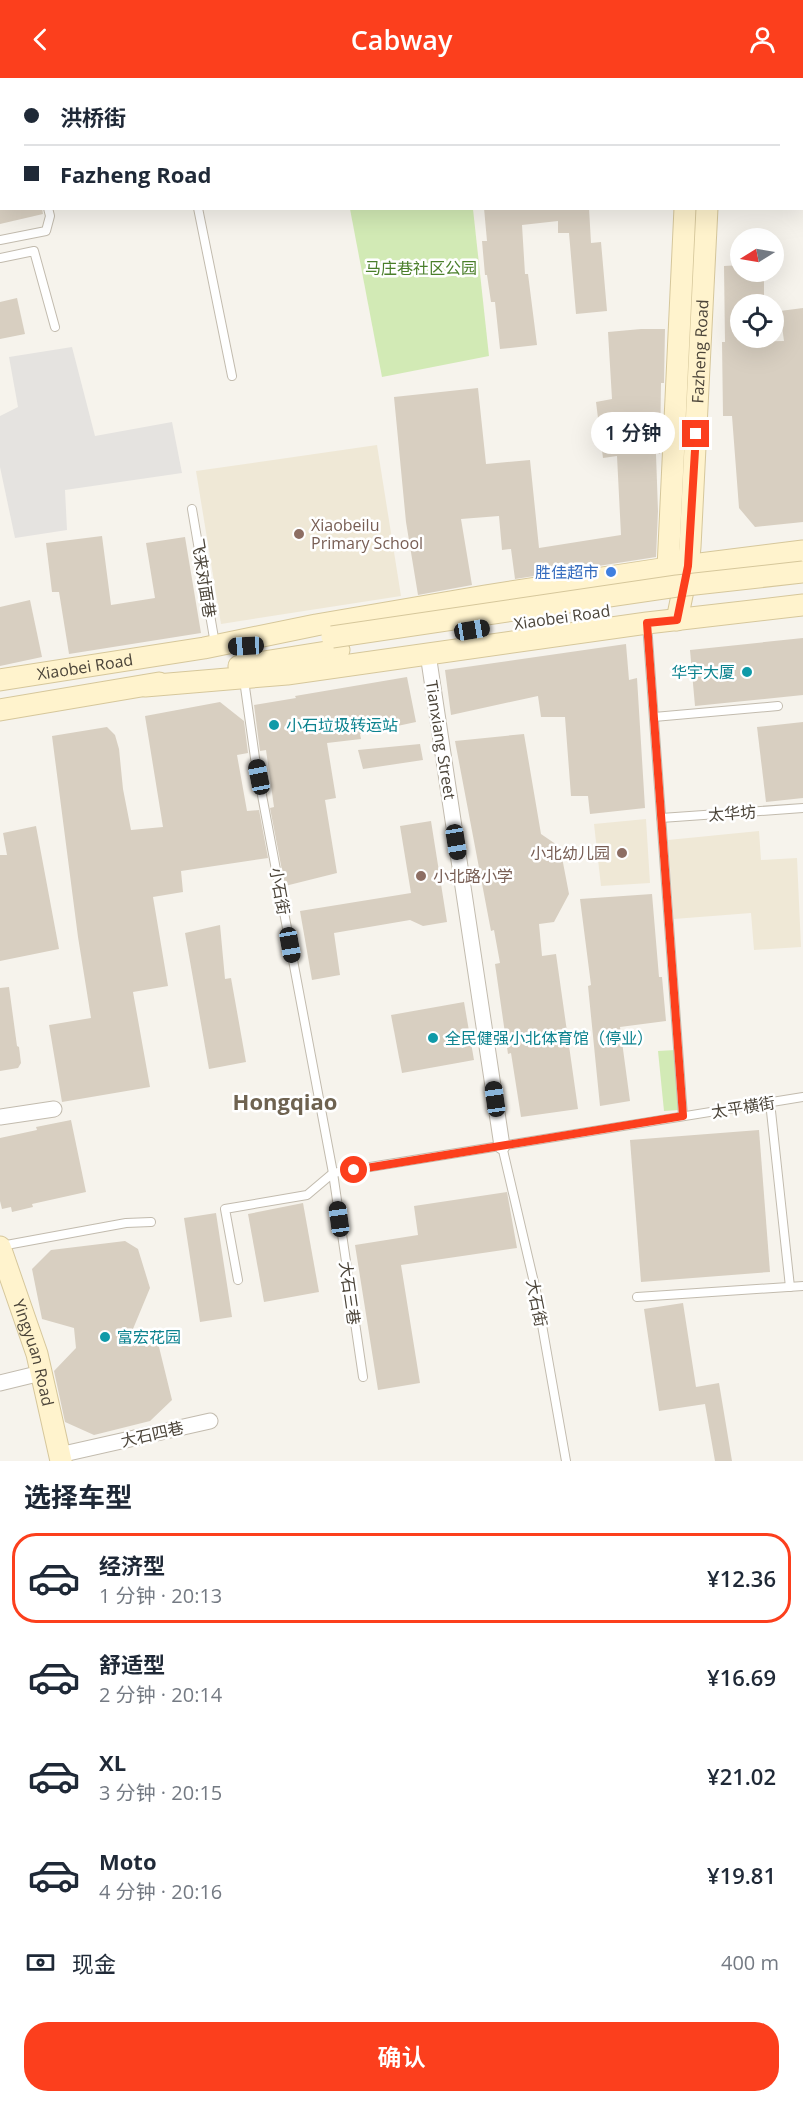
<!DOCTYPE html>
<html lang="zh">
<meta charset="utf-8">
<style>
body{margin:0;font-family:"Open Sans","Noto Sans SC",sans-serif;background:#f2f2f3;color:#1f2937;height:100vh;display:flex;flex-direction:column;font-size:22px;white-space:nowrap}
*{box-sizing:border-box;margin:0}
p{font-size:20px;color:#747a83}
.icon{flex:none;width:33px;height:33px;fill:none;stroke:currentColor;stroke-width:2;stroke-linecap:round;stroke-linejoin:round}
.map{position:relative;height:1383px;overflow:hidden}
.details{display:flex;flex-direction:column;background:#fff;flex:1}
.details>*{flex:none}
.hud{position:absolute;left:0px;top:0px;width:804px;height:132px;box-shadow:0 6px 24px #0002;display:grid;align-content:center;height:132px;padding:0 24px;background:#fff}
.needle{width:39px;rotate:259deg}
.controls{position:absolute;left:730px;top:150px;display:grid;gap:12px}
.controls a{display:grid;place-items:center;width:54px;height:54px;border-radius:50%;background:#fff;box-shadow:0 6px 24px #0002;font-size:30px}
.end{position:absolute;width:27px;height:27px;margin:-14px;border:8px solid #fc3f1d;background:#fff;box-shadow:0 0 0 3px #fff}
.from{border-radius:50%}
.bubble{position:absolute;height:42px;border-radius:21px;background:#fff;box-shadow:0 6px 24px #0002;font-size:20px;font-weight:600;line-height:42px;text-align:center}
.car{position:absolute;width:18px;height:36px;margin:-18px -9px;border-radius:8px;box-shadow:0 0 4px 2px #0007;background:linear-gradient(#222 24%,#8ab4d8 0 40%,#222 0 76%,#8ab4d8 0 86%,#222 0)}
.hud b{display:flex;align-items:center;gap:21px;height:57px;font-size:22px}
.hud b+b{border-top:2px solid #e0e1e3}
.hud i{width:15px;height:15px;background:#1f2937}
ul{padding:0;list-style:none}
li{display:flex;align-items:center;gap:18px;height:90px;margin:0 12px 9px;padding:0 12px;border:3px solid transparent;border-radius:24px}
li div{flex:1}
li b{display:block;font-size:22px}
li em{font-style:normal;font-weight:600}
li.on{border-color:#fc3f1d}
li>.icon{width:54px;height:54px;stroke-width:1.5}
h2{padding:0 24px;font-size:27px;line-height:72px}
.pay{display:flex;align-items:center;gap:15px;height:66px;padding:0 24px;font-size:22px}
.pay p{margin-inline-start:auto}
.button{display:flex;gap:12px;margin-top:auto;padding:12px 24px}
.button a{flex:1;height:69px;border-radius:24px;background:#fc3f1d;color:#fff;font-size:24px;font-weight:600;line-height:69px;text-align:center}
header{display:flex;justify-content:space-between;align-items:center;height:78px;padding:0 24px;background:#fc3f1d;color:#fff;font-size:27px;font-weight:600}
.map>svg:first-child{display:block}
</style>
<header><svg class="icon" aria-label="back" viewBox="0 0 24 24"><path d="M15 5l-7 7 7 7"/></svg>Cabway<svg class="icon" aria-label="person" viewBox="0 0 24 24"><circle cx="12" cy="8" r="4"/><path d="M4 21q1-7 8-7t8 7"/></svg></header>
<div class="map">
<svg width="803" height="1383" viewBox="0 0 803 1383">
<rect width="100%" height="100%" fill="#f6f3ec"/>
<g fill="#efe8d6">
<polygon points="377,367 401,518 221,546 196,393"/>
<polygon points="646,741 650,805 601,808 594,746"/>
<polygon points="759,753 761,782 797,780 801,869 754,872 751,835 674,841 668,762"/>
</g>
<g fill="#d2eab5">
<polygon points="350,131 473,131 489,278 382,299"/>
<polygon points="675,972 679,1032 664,1033 658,973"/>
</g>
<polygon fill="#e5e3e0" points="72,269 95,358 172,344 182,395 65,412 67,452 15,460 0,389 0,338 18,329 9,279"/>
<g fill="#d8cfc1">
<polygon points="0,130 42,130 43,136 0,146"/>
<polygon points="484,130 589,130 591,165 601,164 607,233 576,236 569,155 558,155 558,143 522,147 525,196 528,196 537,267 500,271 495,224 491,224 487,197 485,197 482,163 487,163"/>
<polygon points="741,187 741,194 764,194 764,226 741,226 741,264 784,263 780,233 803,230 803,444 755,449 739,430 732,338 723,338 722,264 725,264 724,188"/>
<polygon points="17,220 25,256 0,261 0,224"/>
<polygon points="641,251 665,251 664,305 661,305 660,376 656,376 658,433 656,479 515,501 511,471 502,472 499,438 461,441 472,507 418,517 406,444 394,319 478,310 486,386 530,382 539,470 621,457 617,378 603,380 596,324 612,321 608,254"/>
<polygon points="102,458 111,527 155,520 146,465 185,459 201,555 69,576 59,514 52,514 46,465"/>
<polygon points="30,522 42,579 0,588 0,529"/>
<polygon points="803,560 803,617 695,628 690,572"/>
<polygon points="626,566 629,602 637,600 645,730 590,736 588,718 571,718 565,639 541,639 538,618 451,637 445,592"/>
<polygon points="407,599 416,644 360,656 361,661 327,665 336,720 325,722 337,795 285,808 270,730 274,729 266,672 260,673 254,627 296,620 295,618"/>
<polygon points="220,624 244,643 248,675 237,677 247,733 259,732 268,780 181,793 183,814 153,819 168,908 133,914 150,1009 62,1024 49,947 91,940 78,859 52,658 107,649 115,657 119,671 123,711 131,752 163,749 145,638"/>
<polygon points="803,644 803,720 766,724 757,649"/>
<polygon points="524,656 541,756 560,769 569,816 554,844 539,846 542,878 556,876 578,1031 521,1039 511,975 508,976 495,886 500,885 494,852 491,853 455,663"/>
<polygon points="420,666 423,682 363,691 358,672"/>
<polygon points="431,743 447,844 423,848 410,842 334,855 340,897 312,902 300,833 411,815 400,748"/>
<polygon points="36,748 59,871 0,883 0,777 7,777 3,755"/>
<polygon points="652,816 659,899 662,899 666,943 620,949 630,1023 600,1028 588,908 591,907 580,821"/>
<polygon points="220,847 225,901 231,900 246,984 209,991 185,855"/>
<polygon points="9,909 17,968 19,969 21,985 18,990 0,993 0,910"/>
<polygon points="464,924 474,982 402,995 391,937"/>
<polygon points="71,1042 86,1114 32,1126 33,1129 12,1134 11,1129 2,1131 0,1123 0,1060 37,1052 36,1049"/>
<polygon points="759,1052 770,1194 641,1204 630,1062"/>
<polygon points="507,1114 517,1170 401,1187 420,1305 378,1312 355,1167 418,1157 414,1128"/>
<polygon points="303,1125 319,1214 264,1224 248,1136"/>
<polygon points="216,1135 232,1239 200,1244 184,1140"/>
<polygon points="125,1163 138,1171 150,1210 128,1263 150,1258 159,1269 172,1322 150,1343 94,1357 65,1344 54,1293 76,1270 74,1250 42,1241 32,1191 51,1172"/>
<polygon points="683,1225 696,1309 719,1305 732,1383 715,1383 705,1326 659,1333 644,1231"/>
</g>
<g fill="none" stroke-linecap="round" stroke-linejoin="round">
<g stroke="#c2bbae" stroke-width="10">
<g id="lane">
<polyline points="173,0 173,2"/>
<polyline points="198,130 232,298"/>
<polyline points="0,162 46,153 50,138 48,130"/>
<polyline points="0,180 34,173 55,249"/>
<polyline points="192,431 215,566"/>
<polyline points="647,546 683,1038"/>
<polyline points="244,602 255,680 333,1095 363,1299"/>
<polyline points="654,639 778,628"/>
<polyline points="661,740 803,730"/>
<polyline points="770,1024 790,1209"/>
<polyline points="502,1068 536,1213 566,1383"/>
<polyline points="333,1095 803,1019"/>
<polyline points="1,1168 126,1145 151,1144"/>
<polyline points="238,1202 225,1131 307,1117 333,1095"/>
<polyline points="637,1219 803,1208"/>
</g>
</g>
<g stroke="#c2bbae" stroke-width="17">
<g id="street">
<polyline points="428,576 502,1068"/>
<polyline points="0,1039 54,1031"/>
<polyline points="0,1305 41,1295"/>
<polyline points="59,1377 210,1343"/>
</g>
</g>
<g stroke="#d6c79b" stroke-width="23">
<g id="secondary">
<polyline points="691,2 691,0"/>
<polyline points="712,2 712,0"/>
<polyline points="670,503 668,490 685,130"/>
<path id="s1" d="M677,542L688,488L690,469L707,130"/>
<polyline points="239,588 339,572"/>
<path id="s2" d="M0,602L204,570L316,547L485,518L668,490L803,473"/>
<polyline points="145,608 287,596 647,545 803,527"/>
<polyline points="0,632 159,605"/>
<path id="s3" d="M0,1169L37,1276L61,1383"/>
</g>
</g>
<use href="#lane" stroke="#fff" stroke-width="8"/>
<use href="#street" stroke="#fff" stroke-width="15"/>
<use href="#secondary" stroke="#fff3cd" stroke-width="21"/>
<g stroke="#d6c79b" stroke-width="23" stroke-linecap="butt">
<polyline id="secondary-bridge" points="332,559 677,508 803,494"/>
</g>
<use href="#secondary-bridge" stroke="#fff3cd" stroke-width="21"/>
</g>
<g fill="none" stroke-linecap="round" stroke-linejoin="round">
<polyline stroke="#fc3f1d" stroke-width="8" points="354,1092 683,1038 647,545 677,542 688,488 696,356"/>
</g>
<g fill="#8d6e63" stroke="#fff" stroke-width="2">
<circle cx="299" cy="456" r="6"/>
<circle cx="622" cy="775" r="6"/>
<circle cx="421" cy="798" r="6"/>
</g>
<circle fill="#3f7fe0" stroke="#fff" stroke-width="2" cx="611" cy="494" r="6"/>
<g fill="#0f9aa8" stroke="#fff" stroke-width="2">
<circle cx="747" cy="594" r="6"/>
<circle cx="274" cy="647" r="6"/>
<circle cx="433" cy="960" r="6"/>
<circle cx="105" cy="1259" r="6"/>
</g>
<g text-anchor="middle" stroke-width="5" stroke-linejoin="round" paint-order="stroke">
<g font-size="16" fill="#4a7f2a" stroke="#fff">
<text x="421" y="196">马庄巷社区公园</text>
</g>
<g font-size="16" fill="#4b4439" stroke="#fff">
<text dy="6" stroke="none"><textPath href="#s1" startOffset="270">Fazheng Road</textPath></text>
<text transform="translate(204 500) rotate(81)" y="6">飞来对面巷</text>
<text transform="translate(562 539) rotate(-8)" y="6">Xiaobei Road</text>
<text dy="6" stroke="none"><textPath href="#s2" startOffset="86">Xiaobei Road</textPath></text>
<text transform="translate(441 662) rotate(81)" y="6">Tianxiang Street</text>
<text transform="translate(732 735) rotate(-4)" y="6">太华坊</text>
<text transform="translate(280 813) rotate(80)" y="6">小石街</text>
<text transform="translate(743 1029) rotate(-9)" y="6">太平横街</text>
<text transform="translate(350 1215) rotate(82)" y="6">大石三巷</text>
<text transform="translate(537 1225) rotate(79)" y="6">大石街</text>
<text dy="6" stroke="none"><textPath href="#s3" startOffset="111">Yingyuan Road</textPath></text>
<text transform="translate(152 1356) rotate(-13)" y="6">大石四巷</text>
</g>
<g font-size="16" fill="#785e54" stroke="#fff" text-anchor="start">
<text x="311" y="453">Xiaobeilu<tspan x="311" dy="18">Primary School</tspan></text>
<text x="610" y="781" text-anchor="end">小北幼儿园</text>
<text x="433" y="804">小北路小学</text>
</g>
<g font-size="16" fill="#366cbe" stroke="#fff" text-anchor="end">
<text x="599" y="500">胜佳超市</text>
</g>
<g font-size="16" fill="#0d838f" stroke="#fff" text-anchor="start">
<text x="735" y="600" text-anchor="end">华宇大厦</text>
<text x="286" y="653">小石垃圾转运站</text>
<text x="445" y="966">全民健强小北体育馆（停业）</text>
<text x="117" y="1265">富宏花园</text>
</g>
<g font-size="22" font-weight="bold" fill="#6e6250" stroke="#fff">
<text x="285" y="1032">Hongqiao</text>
</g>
</g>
</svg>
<div class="controls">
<a><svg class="needle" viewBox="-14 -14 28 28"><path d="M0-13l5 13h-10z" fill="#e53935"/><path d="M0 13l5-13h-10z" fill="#747a83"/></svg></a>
<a><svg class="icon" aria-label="locate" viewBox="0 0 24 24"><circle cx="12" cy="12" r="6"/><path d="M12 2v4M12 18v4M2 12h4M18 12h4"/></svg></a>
</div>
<i class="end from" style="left:354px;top:1092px"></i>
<i class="end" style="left:696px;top:356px"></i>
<div class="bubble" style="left:591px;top:334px;width:84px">1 分钟</div>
<i class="car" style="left:472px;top:552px;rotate:81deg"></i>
<i class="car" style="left:246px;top:568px;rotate:267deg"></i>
<i class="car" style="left:259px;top:699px;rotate:349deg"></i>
<i class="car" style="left:456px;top:764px;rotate:171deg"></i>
<i class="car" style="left:290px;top:867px;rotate:170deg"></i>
<i class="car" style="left:495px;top:1021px;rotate:352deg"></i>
<i class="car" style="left:339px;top:1141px;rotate:352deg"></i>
<div class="hud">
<b><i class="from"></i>洪桥街</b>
<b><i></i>Fazheng Road</b>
</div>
</div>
<section class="details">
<h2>选择车型</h2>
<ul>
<li class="on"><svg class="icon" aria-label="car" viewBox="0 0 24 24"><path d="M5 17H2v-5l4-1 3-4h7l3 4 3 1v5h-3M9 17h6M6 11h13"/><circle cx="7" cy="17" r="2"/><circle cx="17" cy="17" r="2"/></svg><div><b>经济型</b><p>1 分钟 · 20:13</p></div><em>¥12.36</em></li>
<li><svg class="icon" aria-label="car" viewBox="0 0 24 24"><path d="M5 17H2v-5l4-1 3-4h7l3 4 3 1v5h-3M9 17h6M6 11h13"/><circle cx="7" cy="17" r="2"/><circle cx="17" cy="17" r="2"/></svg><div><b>舒适型</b><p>2 分钟 · 20:14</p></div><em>¥16.69</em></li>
<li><svg class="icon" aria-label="car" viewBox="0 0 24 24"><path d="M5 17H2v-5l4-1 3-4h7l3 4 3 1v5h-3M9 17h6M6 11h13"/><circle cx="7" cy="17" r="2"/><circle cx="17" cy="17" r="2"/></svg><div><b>XL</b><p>3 分钟 · 20:15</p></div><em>¥21.02</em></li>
<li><svg class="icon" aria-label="car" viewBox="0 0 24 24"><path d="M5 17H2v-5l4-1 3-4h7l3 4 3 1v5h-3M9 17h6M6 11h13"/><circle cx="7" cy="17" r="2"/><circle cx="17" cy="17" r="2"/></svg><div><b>Moto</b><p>4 分钟 · 20:16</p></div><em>¥19.81</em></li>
</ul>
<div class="pay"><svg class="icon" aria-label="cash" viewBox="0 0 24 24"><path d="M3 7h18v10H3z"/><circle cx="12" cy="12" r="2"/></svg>现金<p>400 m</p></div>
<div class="button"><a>确认</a></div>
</section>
